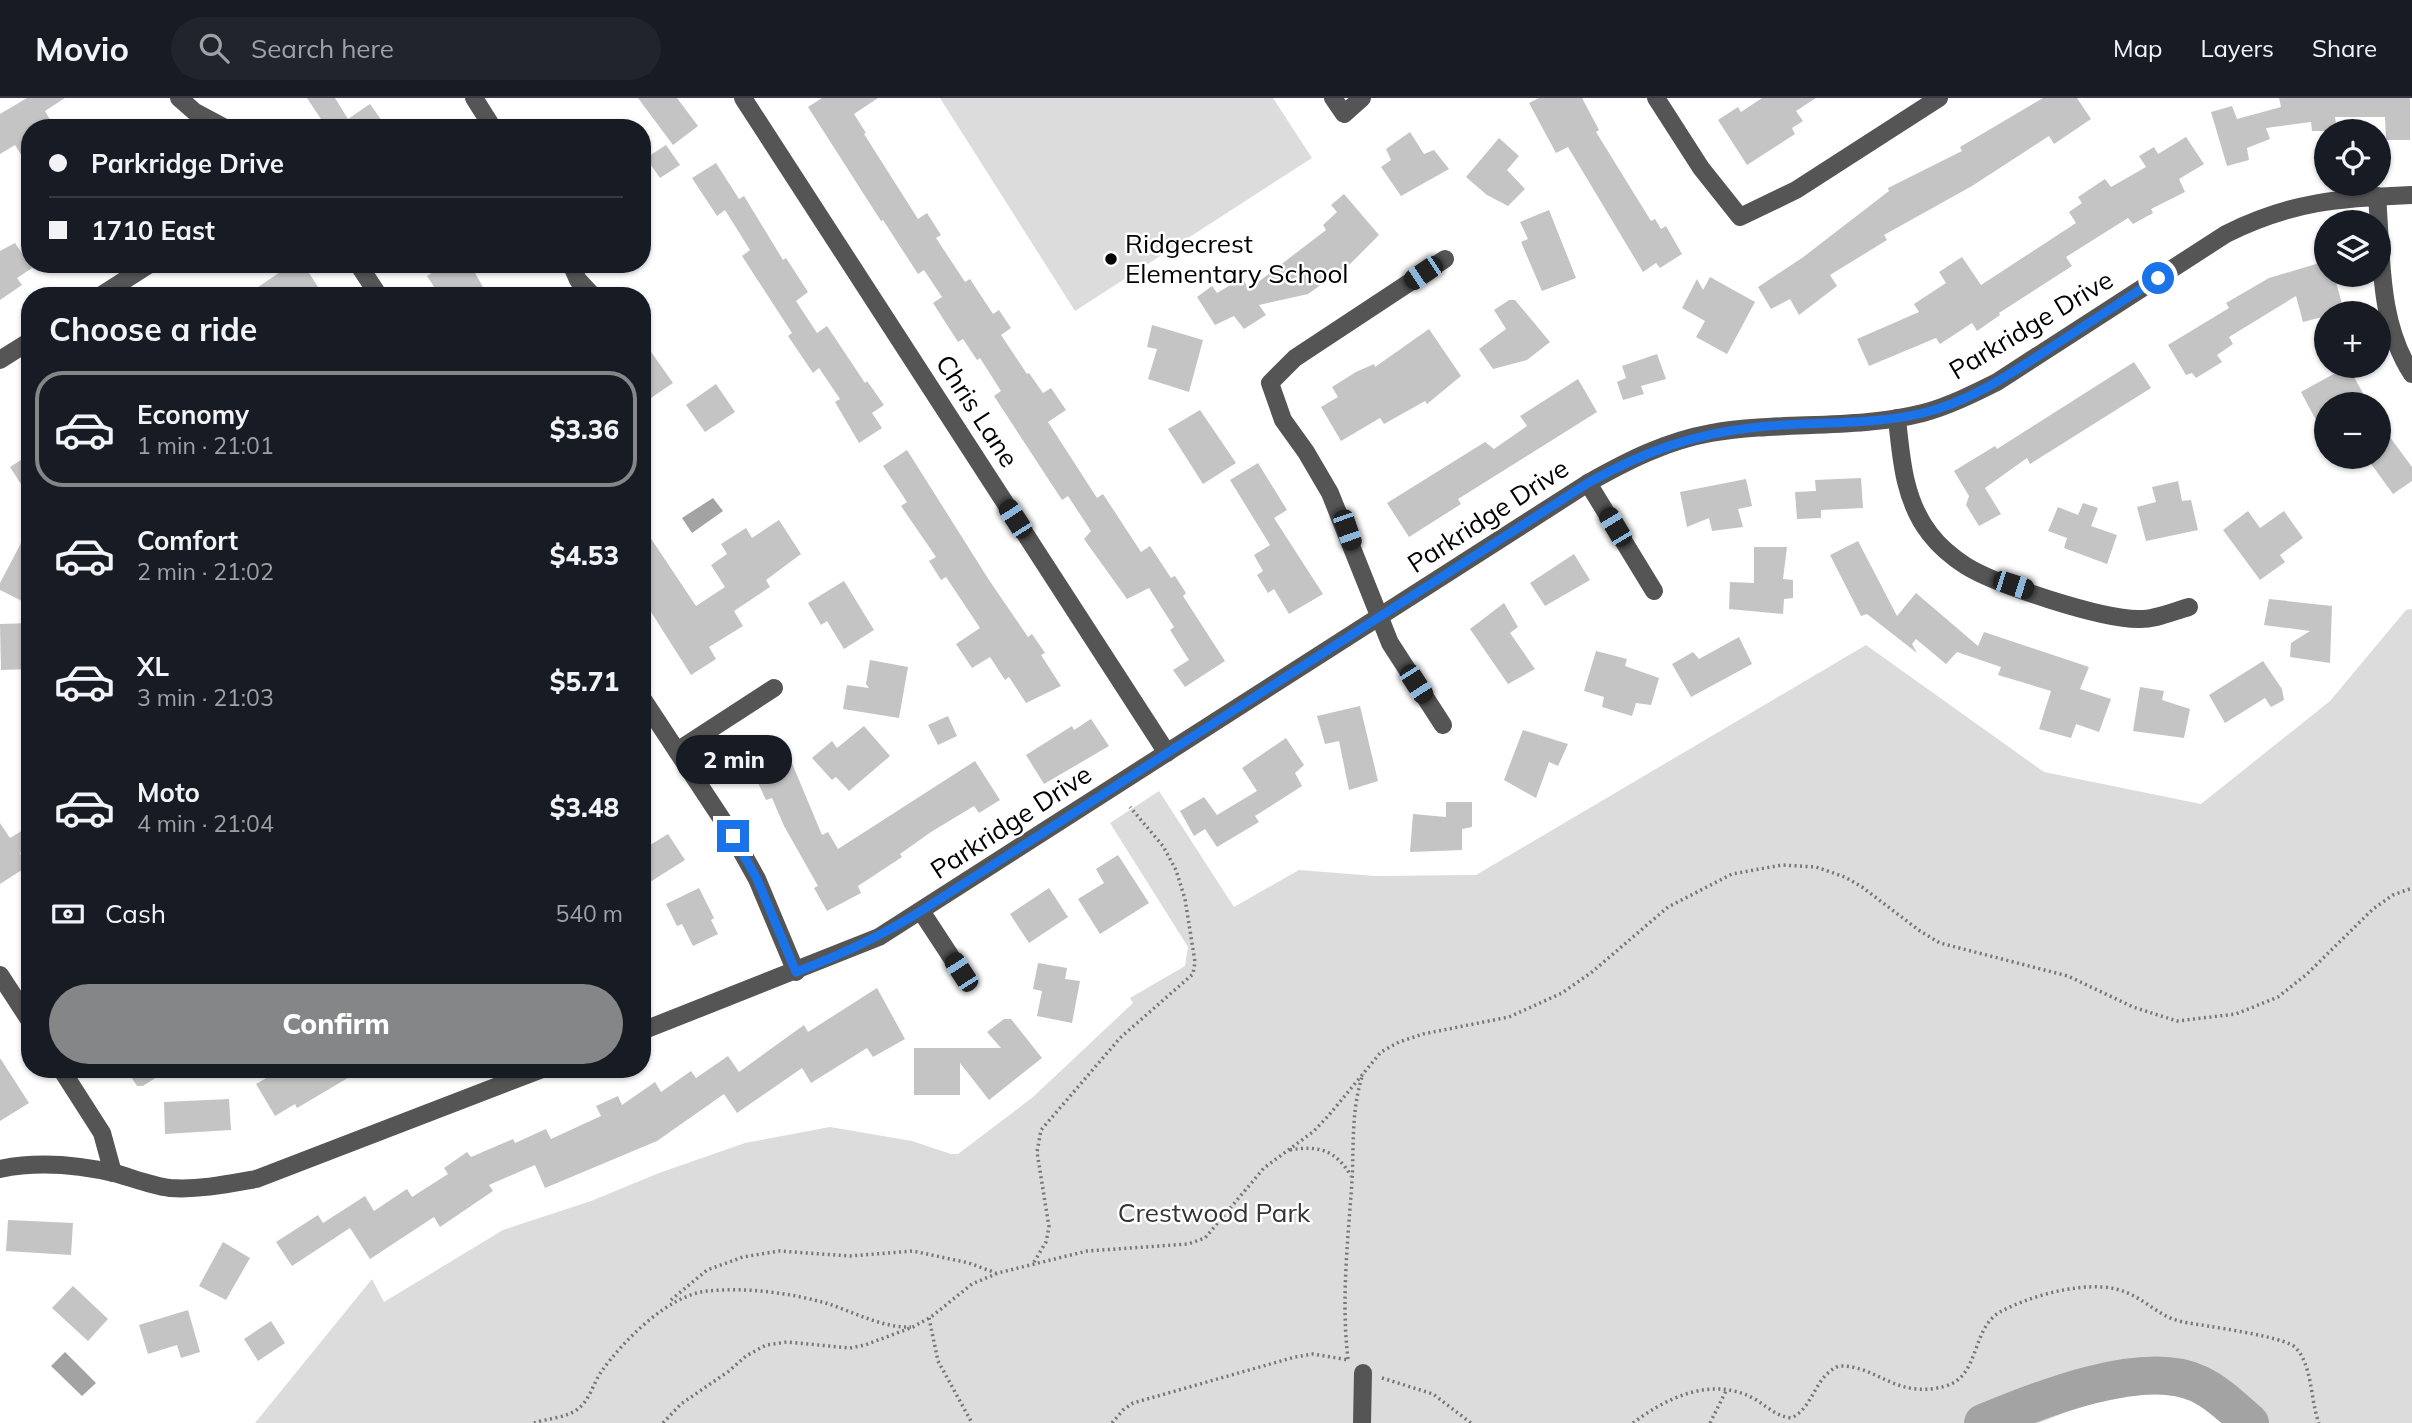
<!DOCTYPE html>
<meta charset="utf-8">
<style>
body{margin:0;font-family:Mulish,sans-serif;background:#20242c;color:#f1f3f6;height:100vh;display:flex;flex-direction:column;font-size:26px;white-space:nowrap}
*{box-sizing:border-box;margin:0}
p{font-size:23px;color:#9ea1a6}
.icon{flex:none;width:38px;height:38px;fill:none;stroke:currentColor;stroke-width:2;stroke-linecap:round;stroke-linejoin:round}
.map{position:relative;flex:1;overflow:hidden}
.panel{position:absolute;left:21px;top:189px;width:630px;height:791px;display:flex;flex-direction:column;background:#171b24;border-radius:28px;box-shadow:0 2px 5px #0004}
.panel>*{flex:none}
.top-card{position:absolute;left:21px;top:21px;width:630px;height:154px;border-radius:28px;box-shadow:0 2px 5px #0004;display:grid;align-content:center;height:154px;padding:0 28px;background:#171b24}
.tools{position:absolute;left:2314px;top:21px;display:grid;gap:14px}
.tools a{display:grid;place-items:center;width:77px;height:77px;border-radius:50%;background:#171b24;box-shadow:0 2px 5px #0004;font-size:35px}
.end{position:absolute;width:32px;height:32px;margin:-16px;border:9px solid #1a73e8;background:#fff;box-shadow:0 0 0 4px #fff}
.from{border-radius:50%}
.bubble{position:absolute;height:49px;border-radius:24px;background:#171b24;box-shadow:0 2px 5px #0004;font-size:23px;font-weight:800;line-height:49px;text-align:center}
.car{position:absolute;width:21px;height:42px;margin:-21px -10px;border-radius:9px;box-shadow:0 0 5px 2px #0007;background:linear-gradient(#222 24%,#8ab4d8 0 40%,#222 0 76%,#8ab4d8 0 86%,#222 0)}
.top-card b{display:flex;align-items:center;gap:24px;height:66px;font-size:26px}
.top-card b+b{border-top:2px solid #363941}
.top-card i{width:18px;height:18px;background:#f1f3f6}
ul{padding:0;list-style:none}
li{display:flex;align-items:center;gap:21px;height:116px;margin:0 14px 10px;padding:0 14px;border:4px solid transparent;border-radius:28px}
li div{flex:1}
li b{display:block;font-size:26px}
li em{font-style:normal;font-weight:800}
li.on{border-color:#858687}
li>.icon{width:63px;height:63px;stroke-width:1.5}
h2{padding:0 28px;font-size:32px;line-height:84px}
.pay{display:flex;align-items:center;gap:18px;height:77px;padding:0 28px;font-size:26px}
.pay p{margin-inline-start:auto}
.button{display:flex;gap:14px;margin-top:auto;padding:14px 28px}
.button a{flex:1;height:80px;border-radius:42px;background:#858687;color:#fff;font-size:28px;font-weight:800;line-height:80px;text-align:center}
header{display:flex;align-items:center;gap:42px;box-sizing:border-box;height:98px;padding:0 35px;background:#171b24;border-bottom:2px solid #363941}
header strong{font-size:33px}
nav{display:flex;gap:38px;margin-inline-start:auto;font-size:24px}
.search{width:490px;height:63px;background:#20242c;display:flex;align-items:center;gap:18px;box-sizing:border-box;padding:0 24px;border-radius:38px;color:#9ea1a6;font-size:26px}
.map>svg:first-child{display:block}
</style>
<header>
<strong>Movio</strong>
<div class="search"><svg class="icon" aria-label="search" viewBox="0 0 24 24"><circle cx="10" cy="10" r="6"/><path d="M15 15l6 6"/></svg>Search here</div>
<nav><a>Map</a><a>Layers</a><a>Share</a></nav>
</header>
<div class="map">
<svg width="2412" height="1325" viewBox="0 0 2412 1325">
<rect width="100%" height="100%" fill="#fff"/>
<g fill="#dcdcdc">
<polygon points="940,0 1273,0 1312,60 1075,213"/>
<polygon points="2412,511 2412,1325 2224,1325 2177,1286 2089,1305 2039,1325 255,1325 372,1181 384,1204 503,1132 591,1103 659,1075 745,1045 830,1029 912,1043 951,1056 958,1056 1033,999 1133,905 1130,900 1185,868 1188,849 1110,725 1159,693 1234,809 1299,772 1375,778 1476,777 1866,547 2044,674 2201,706 2330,603 2406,512"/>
</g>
<g fill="#a3a3a3">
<polygon points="713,400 723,413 692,435 682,420"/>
<polygon points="65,1254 96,1285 82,1298 51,1268"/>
</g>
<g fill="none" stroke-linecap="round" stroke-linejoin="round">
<path stroke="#a3a3a3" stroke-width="38" d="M1983,1325C2036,1303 2144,1259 2199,1286C2218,1295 2234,1311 2250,1325"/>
</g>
<g fill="#c4c4c4">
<polygon points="27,0 65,0 45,13 55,30 30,30 30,71 15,47 0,56 0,16"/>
<polygon points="307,0 335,0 348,21 370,6 387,30 327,30"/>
<polygon points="638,0 677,0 698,28 673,47"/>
<polygon points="822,0 878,0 854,16 866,35 864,36 918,121 927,115 941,137 936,140 965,184 970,181 993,216 999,212 1011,230 1001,237 1027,276 1029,275 1043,295 1051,290 1066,312 1048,324 1097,400 1103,396 1141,454 1150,448 1171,480 1175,478 1186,495 1183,498 1225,563 1185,589 1173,572 1189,562 1170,532 1174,529 1149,490 1127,501 1084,441 1091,433 1068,398 1062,402 994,298 1001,293 980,260 977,262 963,241 958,244 933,205 942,199 924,172 918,176 883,122 881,123 808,9"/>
<polygon points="1539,0 1582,0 1599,32 1596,34 1651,123 1655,121 1661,131 1666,128 1682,156 1660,170 1656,165 1643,174 1568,49 1556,55 1529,5"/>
<polygon points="1762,0 1816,0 1796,13 1803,23 1792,30 1795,36 1747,67 1718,22 1738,9 1741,14"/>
<polygon points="2043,0 2077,0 2091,21 2054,46 2049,38 1972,88 1884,137 1887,142 1830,177 1837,188 1799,217 1790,201 1771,211 1758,189 1802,160 1889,93 1888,90 1962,53 1960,49"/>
<polygon points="2279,0 2410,0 2410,42 2386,42 2385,19 2335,19 2337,33 2312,33 2311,24 2266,30 2270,41 2247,50 2249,62 2227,68 2211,14 2232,8 2237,21 2281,9"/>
<polygon points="1410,34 1424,56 1434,52 1449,71 1401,98 1381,69 1391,62 1386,51"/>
<polygon points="2186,39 2204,66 2179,81 2185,94 2151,111 2153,115 2133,126 2128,120 2066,159 2072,168 1999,215 2000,217 1977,233 1972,225 1940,246 1936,240 1869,268 1857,241 1919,214 1914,206 1946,185 1939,174 1962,159 1981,187 2076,125 2069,114 2082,105 2078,99 2105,81 2111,89 2146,69 2139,58 2154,49 2158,56"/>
<polygon points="1499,40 1519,58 1507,72 1525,91 1508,108 1487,97 1466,79"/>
<polygon points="666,47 680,67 660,80 646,60"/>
<polygon points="716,65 739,101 744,98 783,162 786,160 808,194 796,203 817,235 827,228 865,285 867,283 884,307 872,315 882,330 859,345 835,304 840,301 819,270 813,275 788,238 792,235 742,158 750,152 725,112 717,118 692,80"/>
<polygon points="1344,96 1379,137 1349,167 1308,196 1259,207 1266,217 1244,231 1234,218 1215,227 1197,199 1212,188 1217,195 1242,180 1249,191 1326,132 1323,127 1337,114 1331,107"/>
<polygon points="1549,112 1576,180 1542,193 1521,144 1528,141 1520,124"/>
<polygon points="15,145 32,170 17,180 22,187 0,202 0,153"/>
<polygon points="2326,163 2326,177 2334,177 2344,213 2326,215 2326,218 2303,224 2296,198 2229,239 2233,246 2217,257 2222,264 2196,280 2192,275 2186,277 2168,247 2229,210 2226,205 2269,180"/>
<polygon points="292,166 303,166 324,198 245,198"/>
<polygon points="432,166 470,166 488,198 440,198 427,178 436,172"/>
<polygon points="1710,179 1755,204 1727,256 1696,239 1705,223 1682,210 1697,181 1703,192"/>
<polygon points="1509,202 1515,202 1550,244 1527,262 1493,271 1479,251 1506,231 1494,212"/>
<polygon points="1152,227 1203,242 1189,294 1148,281 1157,251 1147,249"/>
<polygon points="1429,231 1461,278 1427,306 1425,303 1384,326 1380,320 1341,343 1321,309 1338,299 1332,289 1356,274 1374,266 1375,269"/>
<polygon points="642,241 673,285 642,306"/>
<polygon points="1657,256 1666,281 1641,288 1644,296 1623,302 1617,284 1626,280 1622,268"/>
<polygon points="2134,264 2151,290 2030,366 2027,360 1985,390 2001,416 1979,428 1966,407 1969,398 1954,373 1995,348 1997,351"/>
<polygon points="2348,268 2369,306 2326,306 2326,341 2301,294"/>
<polygon points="1578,281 1597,314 1458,401 1461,406 1409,439 1387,405 1485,344 1494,351 1527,328 1520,318"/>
<polygon points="716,286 735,314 705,334 686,307"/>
<polygon points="1200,312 1236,365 1203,386 1168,331"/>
<polygon points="2378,323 2412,369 2412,383 2393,396 2366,359 2378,359"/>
<polygon points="907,352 989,482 1028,539 1032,536 1045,555 1041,557 1061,588 1026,605 1009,579 1005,582 990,559 972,570 956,546 980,530 946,479 941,482 929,463 936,459 901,408 907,404 883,368"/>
<polygon points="30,356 30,400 10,369"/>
<polygon points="1258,365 1287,412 1274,420 1323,496 1289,516 1274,491 1268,495 1257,477 1263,473 1254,457 1270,447 1230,382"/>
<polygon points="1861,380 1863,410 1821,412 1821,420 1797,421 1795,394 1816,393 1815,382"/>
<polygon points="1746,381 1752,408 1738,411 1743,429 1712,433 1709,420 1687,429 1680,394"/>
<polygon points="2178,383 2182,403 2191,402 2198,432 2146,443 2137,409 2156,404 2152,389"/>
<polygon points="2083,405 2098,410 2091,428 2117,437 2107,466 2064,450 2067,440 2048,433 2058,409 2078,417"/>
<polygon points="2248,413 2260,430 2284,413 2303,440 2280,457 2285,464 2260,482 2223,432"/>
<polygon points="779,422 801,456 766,482 770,489 734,513 743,528 709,549 716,561 691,577 651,514 648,517 642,508 642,427 696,508 725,489 711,467 727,456 721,446 746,430 752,440"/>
<polygon points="30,428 30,507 0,492 0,485"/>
<polygon points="1858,443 1897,518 1916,495 1978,548 1984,534 2089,569 2080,591 2111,601 2099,634 2076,626 2071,640 2039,631 2051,593 1998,577 2001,569 1957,554 1946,566 1916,541 1912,546 1917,555 1867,516 1861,518 1830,457"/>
<polygon points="1754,449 1787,449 1783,481 1793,482 1793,500 1784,501 1783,516 1729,511 1730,484 1754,485"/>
<polygon points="1574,456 1590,482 1545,508 1530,485"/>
<polygon points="844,483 874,532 844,551 827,523 821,527 808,505"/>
<polygon points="2269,501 2332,508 2330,565 2290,559 2291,545 2310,533 2264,527"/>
<polygon points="1504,505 1518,529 1510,535 1535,571 1508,586 1470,531"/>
<polygon points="30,525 30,571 1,572 0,526"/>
<polygon points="1739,539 1752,566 1691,599 1672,566 1693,554 1699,561"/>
<polygon points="1596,553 1627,561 1625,568 1659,580 1651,607 1636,605 1632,618 1602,609 1604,599 1584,593"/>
<polygon points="870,562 908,569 899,620 843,611 847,587 869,590 866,586"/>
<polygon points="2263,563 2282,591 2284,602 2271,609 2265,600 2225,625 2209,597"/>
<polygon points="2140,589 2164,593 2162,602 2190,611 2184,640 2133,633"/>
<polygon points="1360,608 1378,683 1349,692 1339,643 1325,646 1317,618"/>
<polygon points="948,618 957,638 938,647 928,627"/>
<polygon points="1091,621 1109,648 1044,686 1026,657 1072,628 1074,632"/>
<polygon points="864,628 890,658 849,693 836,679 832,682 812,660 832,643 837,650"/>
<polygon points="1523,632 1568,646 1558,668 1549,664 1536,700 1504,682"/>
<polygon points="1286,640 1304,667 1295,675 1302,688 1255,718 1259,724 1217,749 1205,731 1194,738 1180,713 1204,699 1217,717 1257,693 1242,670"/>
<polygon points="789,658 822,737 828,734 838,751 975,663 1000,702 979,715 974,708 931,734 900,756 902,759 858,788 861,795 827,813 814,790 818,788 784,728 772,700 766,702 753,674"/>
<polygon points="1446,704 1472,704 1472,729 1462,731 1462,752 1410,754 1413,716 1446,719"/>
<polygon points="0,725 10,740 30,728 30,749 20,755 28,768 0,786"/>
<polygon points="668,736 685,762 642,789 642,752"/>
<polygon points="1118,757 1149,805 1100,836 1078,801 1104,785 1096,771"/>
<polygon points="699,790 714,820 711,822 718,836 693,848 682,826 677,828 666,806"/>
<polygon points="1049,790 1068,819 1029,845 1010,816"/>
<polygon points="1038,865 1067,870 1065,881 1080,883 1072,925 1037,918 1042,893 1033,891"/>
<polygon points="877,890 905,941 873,959 867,950 811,985 802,970 737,1015 724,996 657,1043 545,1090 535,1067 489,1087 493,1093 440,1129 434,1119 370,1161 350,1130 292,1168 276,1144 318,1117 323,1125 365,1098 374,1113 407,1091 412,1099 448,1076 444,1070 467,1054 471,1059 513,1041 515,1045 546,1031 551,1041 601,1018 596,1008 618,998 622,1007 655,984 661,994 691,973 696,980 728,958 739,974 804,927 808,934"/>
<polygon points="1004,921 1011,921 1042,960 989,1002 960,965 960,997 914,997 914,950 1001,950 987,934"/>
<polygon points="0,960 29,1005 0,1023"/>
<polygon points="126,971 169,971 143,988 137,988"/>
<polygon points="282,971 363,971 297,1010 295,1006 275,1018 256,986"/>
<polygon points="229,1001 231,1032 165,1036 164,1004"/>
<polygon points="8,1122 73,1125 71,1157 6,1153"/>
<polygon points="223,1144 250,1160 226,1202 199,1188"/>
<polygon points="73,1188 108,1221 88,1243 52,1210"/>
<polygon points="188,1212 200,1254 181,1260 177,1247 148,1256 139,1227"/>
<polygon points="271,1223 285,1245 258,1263 244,1241"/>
</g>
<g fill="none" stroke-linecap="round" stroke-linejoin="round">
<g stroke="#777" stroke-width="3.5" stroke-dasharray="2 3.5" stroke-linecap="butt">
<path d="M1290,1052C1318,1047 1336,1052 1351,1078"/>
<polyline points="1034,1164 1046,1144 1049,1129 1037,1054 1041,1032 1120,940 1193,876 1195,864 1185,801 1176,772 1163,748 1130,709"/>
<polyline points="671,1202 707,1172 743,1159 779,1153 850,1158 913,1153 969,1165 996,1175"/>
<polyline points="929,1220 938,1263 972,1325"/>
<path d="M1348,1261C1341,1202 1348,1142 1352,1083C1354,1047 1351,1011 1363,976"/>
<polyline points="1382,1280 1433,1296 1471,1325"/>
<path d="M534,1325C548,1320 568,1320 579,1310C590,1301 593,1286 601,1274C623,1243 669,1196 708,1193C746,1189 792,1195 829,1206C856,1215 883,1230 911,1229"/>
<polyline points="663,1325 681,1306 729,1273 746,1258 766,1247 787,1244 850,1250 865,1247 913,1229 931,1219 972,1186 998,1175 1087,1153 1188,1146 1205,1140 1264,1070 1314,1033 1329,1017 1381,954 1399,944 1423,936 1509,919 1562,895 1592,874 1668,809 1732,776 1782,767 1816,769 1845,779 1862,789 1920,833 1940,845 2068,878 2133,909 2177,923 2236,916 2278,899 2307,876 2373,811 2393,797 2412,790"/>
<polyline points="1112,1325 1123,1312 1133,1305 1295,1259 1313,1256 1349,1262"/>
<path d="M1633,1325C1666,1300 1711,1278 1753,1300C1767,1308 1775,1318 1791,1320C1814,1310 1814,1278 1839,1268C1878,1267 1895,1302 1946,1288C1980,1278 1971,1231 2000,1214C2028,1199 2070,1187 2102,1189C2140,1191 2153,1218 2183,1224C2204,1228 2285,1238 2296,1250C2313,1269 2310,1302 2319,1325"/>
<polyline points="1710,1325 1726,1293"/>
</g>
<g stroke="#555" stroke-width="18">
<polyline points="179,0 195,14 225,30"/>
<polyline points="474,0 493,30"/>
<polyline points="743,0 1167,655"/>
<polyline points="1333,0 1344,16 1362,0"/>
<polyline points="1656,0 1701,70 1740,119 1796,92 1939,0"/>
<path d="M2377,98C2382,159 2378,224 2412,276"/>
<polyline points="358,166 379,198"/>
<polyline points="571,166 578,182 593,198"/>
<polyline points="100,198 150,166"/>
<polyline points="0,262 30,243"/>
<path d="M1897,320C1901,360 1904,403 1930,436C1940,449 1952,459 1966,468C1997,487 2101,521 2138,521C2154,522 2174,513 2189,509"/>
<polyline points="1588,385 1654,493"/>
<polyline points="642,600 733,738 757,781 796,874"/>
<polyline points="1443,627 1390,545 1330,395 1306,354 1283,322 1270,285 1295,260 1445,161"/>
<polyline points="677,653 774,590"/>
<polyline points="921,813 961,874"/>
<polyline points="0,877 30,923"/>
<path d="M642,933L879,839L1588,385C1627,363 1666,343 1711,335C1780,323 1856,332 1923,315C1949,308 1973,296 1997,284L2226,136C2292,103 2341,100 2412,97"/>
<polyline points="61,971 102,1035 113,1075"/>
<path d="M0,1071C38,1063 80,1067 118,1076C135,1081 153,1088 170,1090C199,1092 228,1086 256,1081L542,971"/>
<polyline points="1362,1325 1363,1275"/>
</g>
</g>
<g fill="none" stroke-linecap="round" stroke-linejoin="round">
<path stroke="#1a73e8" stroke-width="9" d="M733,738L757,781L796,874C841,857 881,838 921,813L1588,385C1645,353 1693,336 1758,329C1813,323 1870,328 1923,315C1972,303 2013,274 2055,247C2089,225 2123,203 2158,180"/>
</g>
<circle fill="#000" stroke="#fff" stroke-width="2.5" cx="1111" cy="161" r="7"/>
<g text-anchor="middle" stroke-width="5" stroke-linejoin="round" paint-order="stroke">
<g font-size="26" fill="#000" stroke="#fff" text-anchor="start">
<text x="1125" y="155">Ridgecrest<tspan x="1125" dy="30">Elementary School</tspan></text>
</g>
<g font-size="26" fill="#000" stroke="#fff">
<text transform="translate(2031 227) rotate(-31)" y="9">Parkridge Drive</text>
<text transform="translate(977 313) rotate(57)" y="9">Chris Lane</text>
<text transform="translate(1488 418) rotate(-33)" y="9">Parkridge Drive</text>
<text transform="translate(1011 724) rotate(-33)" y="9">Parkridge Drive</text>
</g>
<g font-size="26" fill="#333" stroke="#fff">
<text x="1214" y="1124">Crestwood Park</text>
</g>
</g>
</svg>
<div class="tools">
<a><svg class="icon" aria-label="locate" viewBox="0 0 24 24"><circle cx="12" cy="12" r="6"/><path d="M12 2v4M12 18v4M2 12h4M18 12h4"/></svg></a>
<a><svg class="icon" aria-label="layers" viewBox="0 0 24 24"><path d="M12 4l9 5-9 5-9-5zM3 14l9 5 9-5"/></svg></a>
<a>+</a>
<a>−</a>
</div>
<i class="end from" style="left:2158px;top:180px"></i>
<i class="end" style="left:733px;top:738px"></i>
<div class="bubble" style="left:676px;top:637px;width:116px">2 min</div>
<i class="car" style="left:1423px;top:175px;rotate:236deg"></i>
<i class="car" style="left:1015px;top:421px;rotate:327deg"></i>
<i class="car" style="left:1615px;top:429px;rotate:329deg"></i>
<i class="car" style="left:1347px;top:432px;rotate:161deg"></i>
<i class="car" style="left:2013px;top:487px;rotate:108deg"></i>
<i class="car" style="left:1416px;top:586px;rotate:147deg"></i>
<i class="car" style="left:961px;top:874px;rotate:327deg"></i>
<div class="top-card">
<b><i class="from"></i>Parkridge Drive</b>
<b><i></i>1710 East</b>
</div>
<section class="panel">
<h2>Choose a ride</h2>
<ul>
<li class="on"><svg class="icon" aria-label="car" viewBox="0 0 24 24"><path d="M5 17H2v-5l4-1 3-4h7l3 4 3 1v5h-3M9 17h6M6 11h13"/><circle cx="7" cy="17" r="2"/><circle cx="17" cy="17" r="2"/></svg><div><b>Economy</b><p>1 min · 21:01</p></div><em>$3.36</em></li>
<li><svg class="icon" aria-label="car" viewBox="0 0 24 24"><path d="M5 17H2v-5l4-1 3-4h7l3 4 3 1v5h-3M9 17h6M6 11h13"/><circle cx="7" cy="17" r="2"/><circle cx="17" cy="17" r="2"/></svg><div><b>Comfort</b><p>2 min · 21:02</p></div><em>$4.53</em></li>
<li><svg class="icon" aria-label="car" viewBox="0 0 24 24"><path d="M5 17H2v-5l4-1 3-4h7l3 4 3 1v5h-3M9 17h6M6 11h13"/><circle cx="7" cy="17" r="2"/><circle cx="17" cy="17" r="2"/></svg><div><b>XL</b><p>3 min · 21:03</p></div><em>$5.71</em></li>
<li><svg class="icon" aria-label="car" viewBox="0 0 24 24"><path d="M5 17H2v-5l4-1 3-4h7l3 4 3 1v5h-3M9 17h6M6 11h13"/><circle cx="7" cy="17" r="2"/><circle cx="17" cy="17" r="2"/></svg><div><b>Moto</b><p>4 min · 21:04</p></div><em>$3.48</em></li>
</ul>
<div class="pay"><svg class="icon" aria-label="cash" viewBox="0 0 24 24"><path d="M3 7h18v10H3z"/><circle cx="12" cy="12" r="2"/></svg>Cash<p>540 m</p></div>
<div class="button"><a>Confirm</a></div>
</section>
</div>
